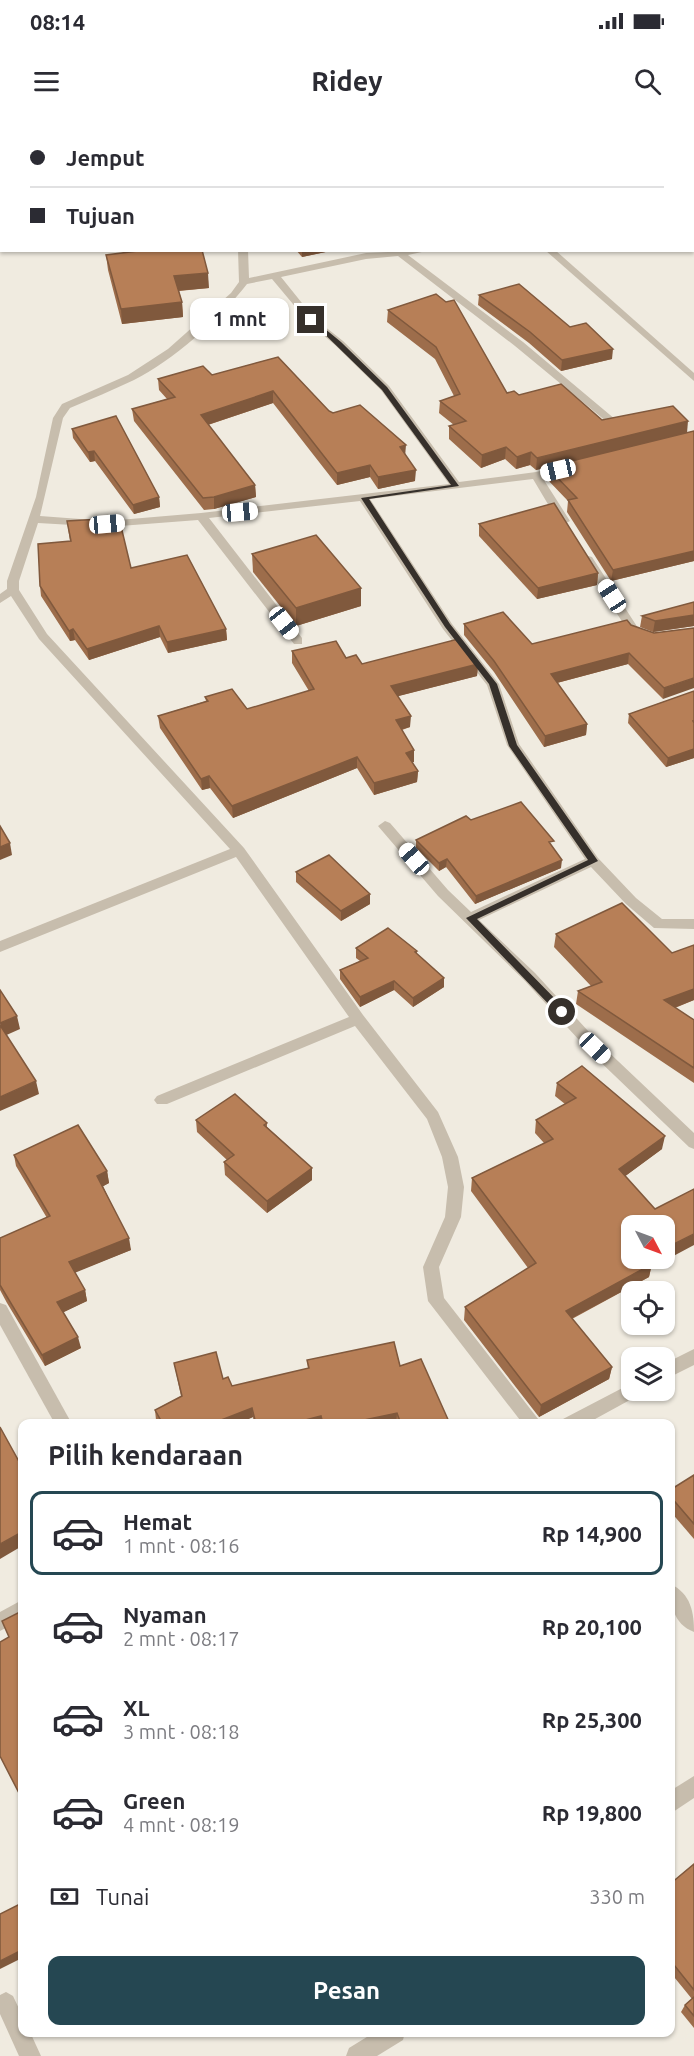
<!DOCTYPE html>
<html lang="id">
<meta charset="utf-8">
<style>
body{margin:0;font-family:Ubuntu,sans-serif;background:#f7f7f7;color:#2b2b33;height:100vh;display:flex;flex-direction:column;font-size:22px;white-space:nowrap}
*{box-sizing:border-box;margin:0}
p{font-size:20px;color:#7c7c81}
.icon{flex:none;width:33px;height:33px;fill:none;stroke:currentColor;stroke-width:2;stroke-linecap:round;stroke-linejoin:round}
.map{position:relative;flex:1;overflow:hidden}
.sheet{position:absolute;left:18px;top:1299px;width:657px;height:618px;display:flex;flex-direction:column;background:#fff;border-radius:12px;box-shadow:0 2px 4px #0004}
.sheet>*{flex:none}
.guide{position:absolute;left:0px;top:0px;width:694px;height:132px;box-shadow:0 2px 4px #0004;display:grid;align-content:center;height:132px;padding:0 30px;background:#fff}
.needle{width:39px;rotate:131deg}
.fabs{position:absolute;left:621px;top:1095px;display:grid;gap:12px}
.fabs a{display:grid;place-items:center;width:54px;height:54px;border-radius:12px;background:#fff;box-shadow:0 2px 4px #0004;font-size:30px}
.end{position:absolute;width:27px;height:27px;margin:-14px;border:8px solid #36302b;background:#fff;box-shadow:0 0 0 3px #fff}
.from{border-radius:50%}
.bubble{position:absolute;height:42px;border-radius:12px;background:#fff;box-shadow:0 2px 4px #0004;font-size:20px;font-weight:600;line-height:42px;text-align:center}
.car{position:absolute;width:18px;height:36px;margin:-18px -9px;border-radius:8px;box-shadow:0 0 4px 2px #0007;background:linear-gradient(#fff 24%,#345 0 40%,#fff 0 76%,#345 0 86%,#fff 0)}
.guide b{display:flex;align-items:center;gap:21px;height:57px;font-size:22px}
.guide b+b{border-top:2px solid #e1e1e2}
.guide i{width:15px;height:15px;background:#2b2b33}
ul{padding:0;list-style:none}
li{display:flex;align-items:center;gap:18px;height:84px;margin:0 12px 9px;padding:0 18px;border:3px solid transparent;border-radius:12px}
li div{flex:1}
li b{display:block;font-size:22px}
li em{font-style:normal;font-weight:600}
li.active{border-color:#254752}
li>.icon{width:54px;height:54px;stroke-width:1.5}
h2{padding:0 30px;font-size:27px;line-height:72px}
.pay{display:flex;align-items:center;gap:15px;height:66px;padding:0 30px;font-size:22px}
.pay p{margin-inline-start:auto}
.action{display:flex;gap:12px;margin-top:auto;padding:12px 30px}
.action a{flex:1;height:69px;border-radius:12px;background:#254752;color:#fff;font-size:24px;font-weight:600;line-height:69px;text-align:center}
.status{display:flex;justify-content:space-between;align-items:center;height:42px;padding:0 30px;background:#fff;direction:ltr}
.status svg{height:16px;fill:currentColor}
header{display:flex;justify-content:space-between;align-items:center;height:78px;padding:0 30px;background:#fff;font-size:27px;font-weight:600}
.map>svg:first-child{display:block}
</style>
<div class="status"><b>08:14</b><svg viewBox="0 0 49 12"><path d="M0 12V9h3v3zM5 12V6h3v6zM10 12V3h3v9zM15 12V0h3v12zM26 1h20v11H26zM47 4h2v5h-2z"/></svg></div>
<header><svg class="icon" aria-label="menu" viewBox="0 0 24 24"><path d="M4 6h16M4 12h16M4 18h16"/></svg>Ridey<svg class="icon" aria-label="search" viewBox="0 0 24 24"><circle cx="10" cy="10" r="6"/><path d="M15 15l6 6"/></svg></header>
<div class="map">
<svg width="694" height="1936" viewBox="0 0 694 1936">
<rect width="100%" height="100%" fill="#f0ebe0"/>
<g fill="none" stroke-linecap="round" stroke-linejoin="round">
<g fill="#c7bdad" fill-rule="evenodd">
<polygon points="256,0 264,0 265,2 257,2"/>
<path d="M238,130H248L249,158L366,133L431,130L408,135L523,222L622,305L613,307L515,226L398,136L366,139L281,157L314,198L343,221L389,266L459,362L536,352L566,345L571,348L542,357L570,401L564,404L558,401L533,359L370,379L452,504L499,564L519,624L598,738L636,778L662,799H694V809L654,808L626,784L591,747L479,800L535,853L600,924L694,1013V1029L689,1027L590,932L525,861L438,776L378,706L385,701L390,703L448,770L471,792L585,739L507,625L487,565L443,509L360,381L209,398L302,518V524H294L198,400L107,407L38,403L19,461V470L47,514L244,728L363,895L438,992L458,1037L464,1067L461,1097L439,1147L444,1178L542,1304H523L428,1181L423,1147L445,1097L448,1067L442,1037L427,999L355,906L167,984H157L154,980L157,976L349,897L236,737L0,832V821L230,729L39,519L11,476L0,483V474L7,469V461L36,377L53,298L62,284L128,255L168,229L231,173L239,162ZM272,159L308,202L335,225L381,270L449,364L201,393L107,401L40,396L63,298L70,288C91,279 113,270 134,260C171,242 222,197 247,164Z"/>
<polygon points="545,130 555,130 694,253 694,261"/>
<polygon points="588,436 592,437 638,508 645,512 645,518 637,518 630,514 582,439"/>
<polygon points="0,1183 6,1185 72,1304 55,1304 0,1205"/>
<polygon points="694,1229 694,1245 664,1260 664,1244"/>
<polygon points="632,1263 632,1270 641,1270 639,1275 586,1304 561,1304 563,1299"/>
<path d="M670,1464C691,1473 694,1493 694,1512C673,1504 670,1484 670,1464Z"/>
<polygon points="22,1480 22,1499 0,1511 0,1492"/>
<polygon points="694,1656 694,1678 670,1694 670,1671"/>
<polygon points="6,1872 13,1876 22,1895 22,1912 30,1912 41,1936 19,1936 0,1894 0,1875"/>
<polygon points="375,1912 405,1912 403,1920 377,1936 346,1936 349,1928"/>
</g>
</g>
<g fill="#9d6d4b">
<polygon points="296,130 335,130 302,137"/>
<polygon points="106,135 209,168 179,171 182,182 183,197 122,204 108,150"/>
<polygon points="479,175 570,207 612,239 561,251 529,223 478,185"/>
<polygon points="388,190 507,273 519,275 602,300 687,313 694,311 694,441 611,461 567,392 568,381 546,358 547,347 605,333 536,350 530,345 516,349 505,339 481,348 449,319 449,306 454,305 439,293 440,281 454,276 435,239 387,202"/>
<polygon points="278,237 329,291 405,335 415,361 378,369 370,357 337,365 273,283 208,305 255,365 256,377 214,389 204,390 134,301 132,289 167,279 159,270 158,259 212,255"/>
<polygon points="72,309 159,377 160,387 134,394 95,341 90,342 73,318"/>
<polygon points="67,401 131,448 226,509 227,520 168,533 160,517 89,540 75,520 70,521 41,476 40,466 70,421"/>
<polygon points="479,404 598,453 597,465 537,479 479,416"/>
<polygon points="252,434 361,468 361,486 296,506 253,452"/>
<polygon points="694,482 694,506 653,512 640,507 642,496"/>
<polygon points="464,504 532,524 631,505 654,513 694,508 663,579 628,544 557,563 587,604 586,615 544,627 494,552 464,515"/>
<polygon points="292,531 346,538 362,544 478,544 477,556 398,576 410,607 402,610 414,642 412,642 418,651 417,662 374,675 357,648 233,698 210,668 202,670 160,608 158,596 206,581 205,577 247,589 309,571 292,543"/>
<polygon points="694,571 694,638 666,647 628,603 629,594"/>
<polygon points="471,700 553,727 561,748 475,784 446,747 439,751 416,728 416,720"/>
<polygon points="296,752 370,784 341,801 296,762"/>
<polygon points="556,814 672,833 694,825 694,880 675,888 694,900 694,963 576,884 578,871 591,866 554,827"/>
<polygon points="356,828 417,831 417,834 444,867 413,887 394,870 360,887 340,859 340,850 360,841 356,838"/>
<polygon points="557,963 662,1029 625,1056 651,1148 649,1157 572,1199 612,1247 609,1259 539,1297 464,1200 465,1187 528,1148 471,1071 472,1058 544,1023 535,1013 536,1000 565,984 555,976"/>
<polygon points="196,1000 267,1003 267,1007 312,1048 312,1060 267,1093 225,1055 224,1042 227,1040 197,1012"/>
<polygon points="14,1035 107,1051 109,1063 103,1066 131,1130 75,1152 85,1170 87,1181 63,1192 81,1228 45,1246 7,1183 0,1170 0,1118 47,1098 16,1046"/>
<polygon points="307,1240 400,1246 450,1304 254,1304 253,1297 237,1304 159,1304 156,1300 155,1290 181,1276 174,1243 223,1259 232,1266 308,1249"/>
<polygon points="694,1355 694,1419 670,1391 670,1370"/>
<polygon points="694,1744 694,1908 681,1892 685,1885 692,1879 670,1852 670,1764"/>
</g>
<g fill="#80593d">
<polygon points="302,130 335,130 302,137"/>
<polygon points="208,153 209,168 175,171 174,156"/>
<polygon points="182,182 183,197 122,204 121,189"/>
<polygon points="613,229 612,239 561,251 562,240"/>
<polygon points="273,271 273,283 201,307 201,295"/>
<polygon points="688,301 687,313 536,350 537,338"/>
<polygon points="406,325 405,337 400,327"/>
<polygon points="506,327 505,339 481,348 482,335"/>
<polygon points="94,331 95,341 90,342 88,332"/>
<polygon points="531,332 530,345 516,349 517,337"/>
<polygon points="370,345 370,357 337,365 337,353"/>
<polygon points="416,350 415,361 378,369 378,357"/>
<polygon points="255,365 256,377 214,389 214,377"/>
<polygon points="159,377 160,387 134,394 133,385"/>
<polygon points="694,431 694,441 611,461 613,450"/>
<polygon points="598,453 597,465 537,479 538,468"/>
<polygon points="361,468 361,486 296,506 296,488"/>
<polygon points="694,495 694,506 653,512 655,501"/>
<polygon points="159,506 160,517 89,540 87,529"/>
<polygon points="73,509 75,520 70,521 69,511"/>
<polygon points="226,509 227,520 168,533 167,522"/>
<polygon points="629,533 628,544 549,565 551,554"/>
<polygon points="478,544 477,556 391,578 391,566"/>
<polygon points="694,558 694,568 663,579 664,568"/>
<polygon points="411,596 410,607 396,611 396,600"/>
<polygon points="587,604 586,615 544,627 545,616"/>
<polygon points="694,629 694,638 666,647 668,638"/>
<polygon points="414,630 414,642 405,644 406,633"/>
<polygon points="357,637 357,648 233,698 232,686"/>
<polygon points="418,651 417,662 374,675 374,663"/>
<polygon points="209,656 210,668 202,670 201,659"/>
<polygon points="10,723 12,735 0,740 0,727"/>
<polygon points="447,739 446,747 439,751 439,743"/>
<polygon points="562,740 561,748 475,784 476,776"/>
<polygon points="370,774 370,784 341,801 341,791"/>
<polygon points="444,858 444,867 413,887 413,878"/>
<polygon points="394,861 394,870 360,887 360,877"/>
<polygon points="694,869 694,880 661,893 664,880"/>
<polygon points="17,896 20,909 2,917 0,903"/>
<polygon points="36,961 39,974 0,991 0,977"/>
<polygon points="665,1016 662,1029 616,1063 619,1049"/>
<polygon points="312,1048 312,1060 267,1093 267,1081"/>
<polygon points="107,1051 109,1063 100,1068 97,1056"/>
<polygon points="694,1114 694,1125 651,1148 649,1157 563,1203 566,1191 648,1138 664,1138 664,1129"/>
<polygon points="129,1118 131,1130 72,1154 69,1142"/>
<polygon points="85,1170 87,1181 60,1194 57,1182"/>
<polygon points="78,1217 81,1228 45,1246 42,1235"/>
<polygon points="612,1247 609,1259 539,1297 541,1285"/>
<polygon points="252,1288 253,1297 237,1304 211,1304"/>
<polygon points="397,1293 396,1303 392,1304 345,1304"/>
<polygon points="321,1296 321,1304 290,1304"/>
<polygon points="22,1412 22,1426 0,1439 0,1424"/>
<polygon points="22,1830 22,1838 0,1849 0,1841"/>
</g>
<g fill="#b77f57" stroke="#80593d" stroke-width="1.5">
<polygon points="283,0 341,0 342,2 284,2"/>
<polygon points="146,130 202,130 208,153 174,156 182,182 121,189 106,135"/>
<polygon points="519,164 570,207 586,203 613,229 562,240 530,212 479,175"/>
<polygon points="436,174 446,182 454,180 507,273 514,271 519,275 561,264 602,300 673,286 688,301 537,338 531,332 517,337 506,327 482,335 449,306 466,301 440,281 460,274 436,227 388,190"/>
<polygon points="278,237 329,291 333,293 360,285 406,325 400,327 416,350 378,357 370,345 337,353 273,271 201,295 255,365 214,377 203,378 132,289 175,277 158,259 203,246 212,255"/>
<polygon points="116,296 159,377 133,385 94,331 88,332 72,309"/>
<polygon points="694,311 694,431 613,450 568,380 577,378 547,347"/>
<polygon points="554,383 598,453 538,468 479,404"/>
<polygon points="119,398 131,448 187,435 226,509 167,522 159,506 87,529 73,509 69,511 40,466 38,424 71,421 67,401"/>
<polygon points="316,415 361,468 296,488 252,434"/>
<polygon points="694,482 694,495 655,501 642,496"/>
<polygon points="503,492 532,524 627,500 631,505 654,513 694,508 694,558 664,568 629,533 551,554 587,604 545,616 494,541 464,504"/>
<polygon points="458,519 478,544 391,566 411,596 396,600 414,630 406,633 418,651 374,663 357,637 232,686 209,656 201,659 158,596 208,581 205,577 232,569 247,589 314,569 292,531 336,521 346,538 356,535 362,544"/>
<polygon points="694,571 694,601 693,601 694,603 694,629 668,638 629,594"/>
<polygon points="521,682 554,721 549,722 562,740 476,776 447,739 439,743 416,720 466,696 471,700"/>
<polygon points="0,706 10,723 0,727"/>
<polygon points="329,735 370,774 341,791 296,752"/>
<polygon points="622,783 672,833 694,825 694,869 664,880 694,900 694,948 578,871 602,862 556,814"/>
<polygon points="388,808 417,831 415,832 444,858 413,878 394,861 360,877 340,850 368,838 356,828"/>
<polygon points="0,870 17,896 0,903"/>
<polygon points="0,905 36,961 0,977"/>
<polygon points="582,946 665,1016 619,1049 655,1089 694,1069 694,1114 664,1129 664,1106 632,1106 632,1138 648,1138 652,1144 566,1191 612,1247 541,1285 465,1187 536,1143 472,1058 553,1019 536,1000 576,978 557,963"/>
<polygon points="235,974 267,1003 264,1005 312,1048 267,1081 224,1042 234,1035 196,1000"/>
<polygon points="78,1005 107,1051 97,1056 129,1118 69,1142 85,1170 57,1182 78,1217 42,1235 0,1165 0,1118 50,1096 14,1035"/>
<polygon points="394,1222 400,1246 421,1239 450,1304 401,1304 397,1293 345,1304 323,1304 321,1296 290,1304 256,1304 252,1288 211,1304 163,1304 155,1290 182,1276 174,1243 216,1232 223,1259 228,1257 232,1266 309,1248 307,1240"/>
<polygon points="0,1307 22,1347 22,1412 0,1424"/>
<polygon points="694,1355 694,1404 670,1376 670,1370"/>
<polygon points="22,1486 22,1679 0,1636 0,1522 9,1517 2,1501 20,1492 21,1487"/>
<polygon points="694,1744 694,1870 670,1840 670,1764"/>
<polygon points="22,1783 22,1830 0,1841 0,1794"/>
<polygon points="694,1877 694,1896 685,1885"/>
</g>
<polygon fill="#36302b" points="309,199 313,199 341,222 387,267 459,366 369,379 450,504 497,564 517,625 598,741 477,799 566,890 566,895 559,895 466,798 588,740 509,626 489,564 445,507 361,378 451,365 382,270"/>
</svg>
<div class="fabs">
<a><svg class="needle" viewBox="-14 -14 28 28"><path d="M0-13l5 13h-10z" fill="#e53935"/><path d="M0 13l5-13h-10z" fill="#7c7c81"/></svg></a>
<a><svg class="icon" aria-label="locate" viewBox="0 0 24 24"><circle cx="12" cy="12" r="6"/><path d="M12 2v4M12 18v4M2 12h4M18 12h4"/></svg></a>
<a><svg class="icon" aria-label="layers" viewBox="0 0 24 24"><path d="M12 4l9 5-9 5-9-5zM3 14l9 5 9-5"/></svg></a>
</div>
<i class="end from" style="left:562px;top:892px"></i>
<i class="end" style="left:311px;top:200px"></i>
<div class="bubble" style="left:190px;top:178px;width:99px">1 mnt</div>
<i class="car" style="left:558px;top:350px;rotate:257deg"></i>
<i class="car" style="left:240px;top:392px;rotate:85deg"></i>
<i class="car" style="left:107px;top:404px;rotate:85deg"></i>
<i class="car" style="left:612px;top:476px;rotate:327deg"></i>
<i class="car" style="left:284px;top:503px;rotate:142deg"></i>
<i class="car" style="left:414px;top:739px;rotate:319deg"></i>
<i class="car" style="left:595px;top:928px;rotate:134deg"></i>
<div class="guide">
<b><i class="from"></i>Jemput</b>
<b><i></i>Tujuan</b>
</div>
<section class="sheet">
<h2>Pilih kendaraan</h2>
<ul>
<li class="active"><svg class="icon" aria-label="car" viewBox="0 0 24 24"><path d="M5 17H2v-5l4-1 3-4h7l3 4 3 1v5h-3M9 17h6M6 11h13"/><circle cx="7" cy="17" r="2"/><circle cx="17" cy="17" r="2"/></svg><div><b>Hemat</b><p>1 mnt · 08:16</p></div><em>Rp 14,900</em></li>
<li><svg class="icon" aria-label="car" viewBox="0 0 24 24"><path d="M5 17H2v-5l4-1 3-4h7l3 4 3 1v5h-3M9 17h6M6 11h13"/><circle cx="7" cy="17" r="2"/><circle cx="17" cy="17" r="2"/></svg><div><b>Nyaman</b><p>2 mnt · 08:17</p></div><em>Rp 20,100</em></li>
<li><svg class="icon" aria-label="car" viewBox="0 0 24 24"><path d="M5 17H2v-5l4-1 3-4h7l3 4 3 1v5h-3M9 17h6M6 11h13"/><circle cx="7" cy="17" r="2"/><circle cx="17" cy="17" r="2"/></svg><div><b>XL</b><p>3 mnt · 08:18</p></div><em>Rp 25,300</em></li>
<li><svg class="icon" aria-label="car" viewBox="0 0 24 24"><path d="M5 17H2v-5l4-1 3-4h7l3 4 3 1v5h-3M9 17h6M6 11h13"/><circle cx="7" cy="17" r="2"/><circle cx="17" cy="17" r="2"/></svg><div><b>Green</b><p>4 mnt · 08:19</p></div><em>Rp 19,800</em></li>
</ul>
<div class="pay"><svg class="icon" aria-label="cash" viewBox="0 0 24 24"><path d="M3 7h18v10H3z"/><circle cx="12" cy="12" r="2"/></svg>Tunai<p>330 m</p></div>
<div class="action"><a>Pesan</a></div>
</section>
</div>
